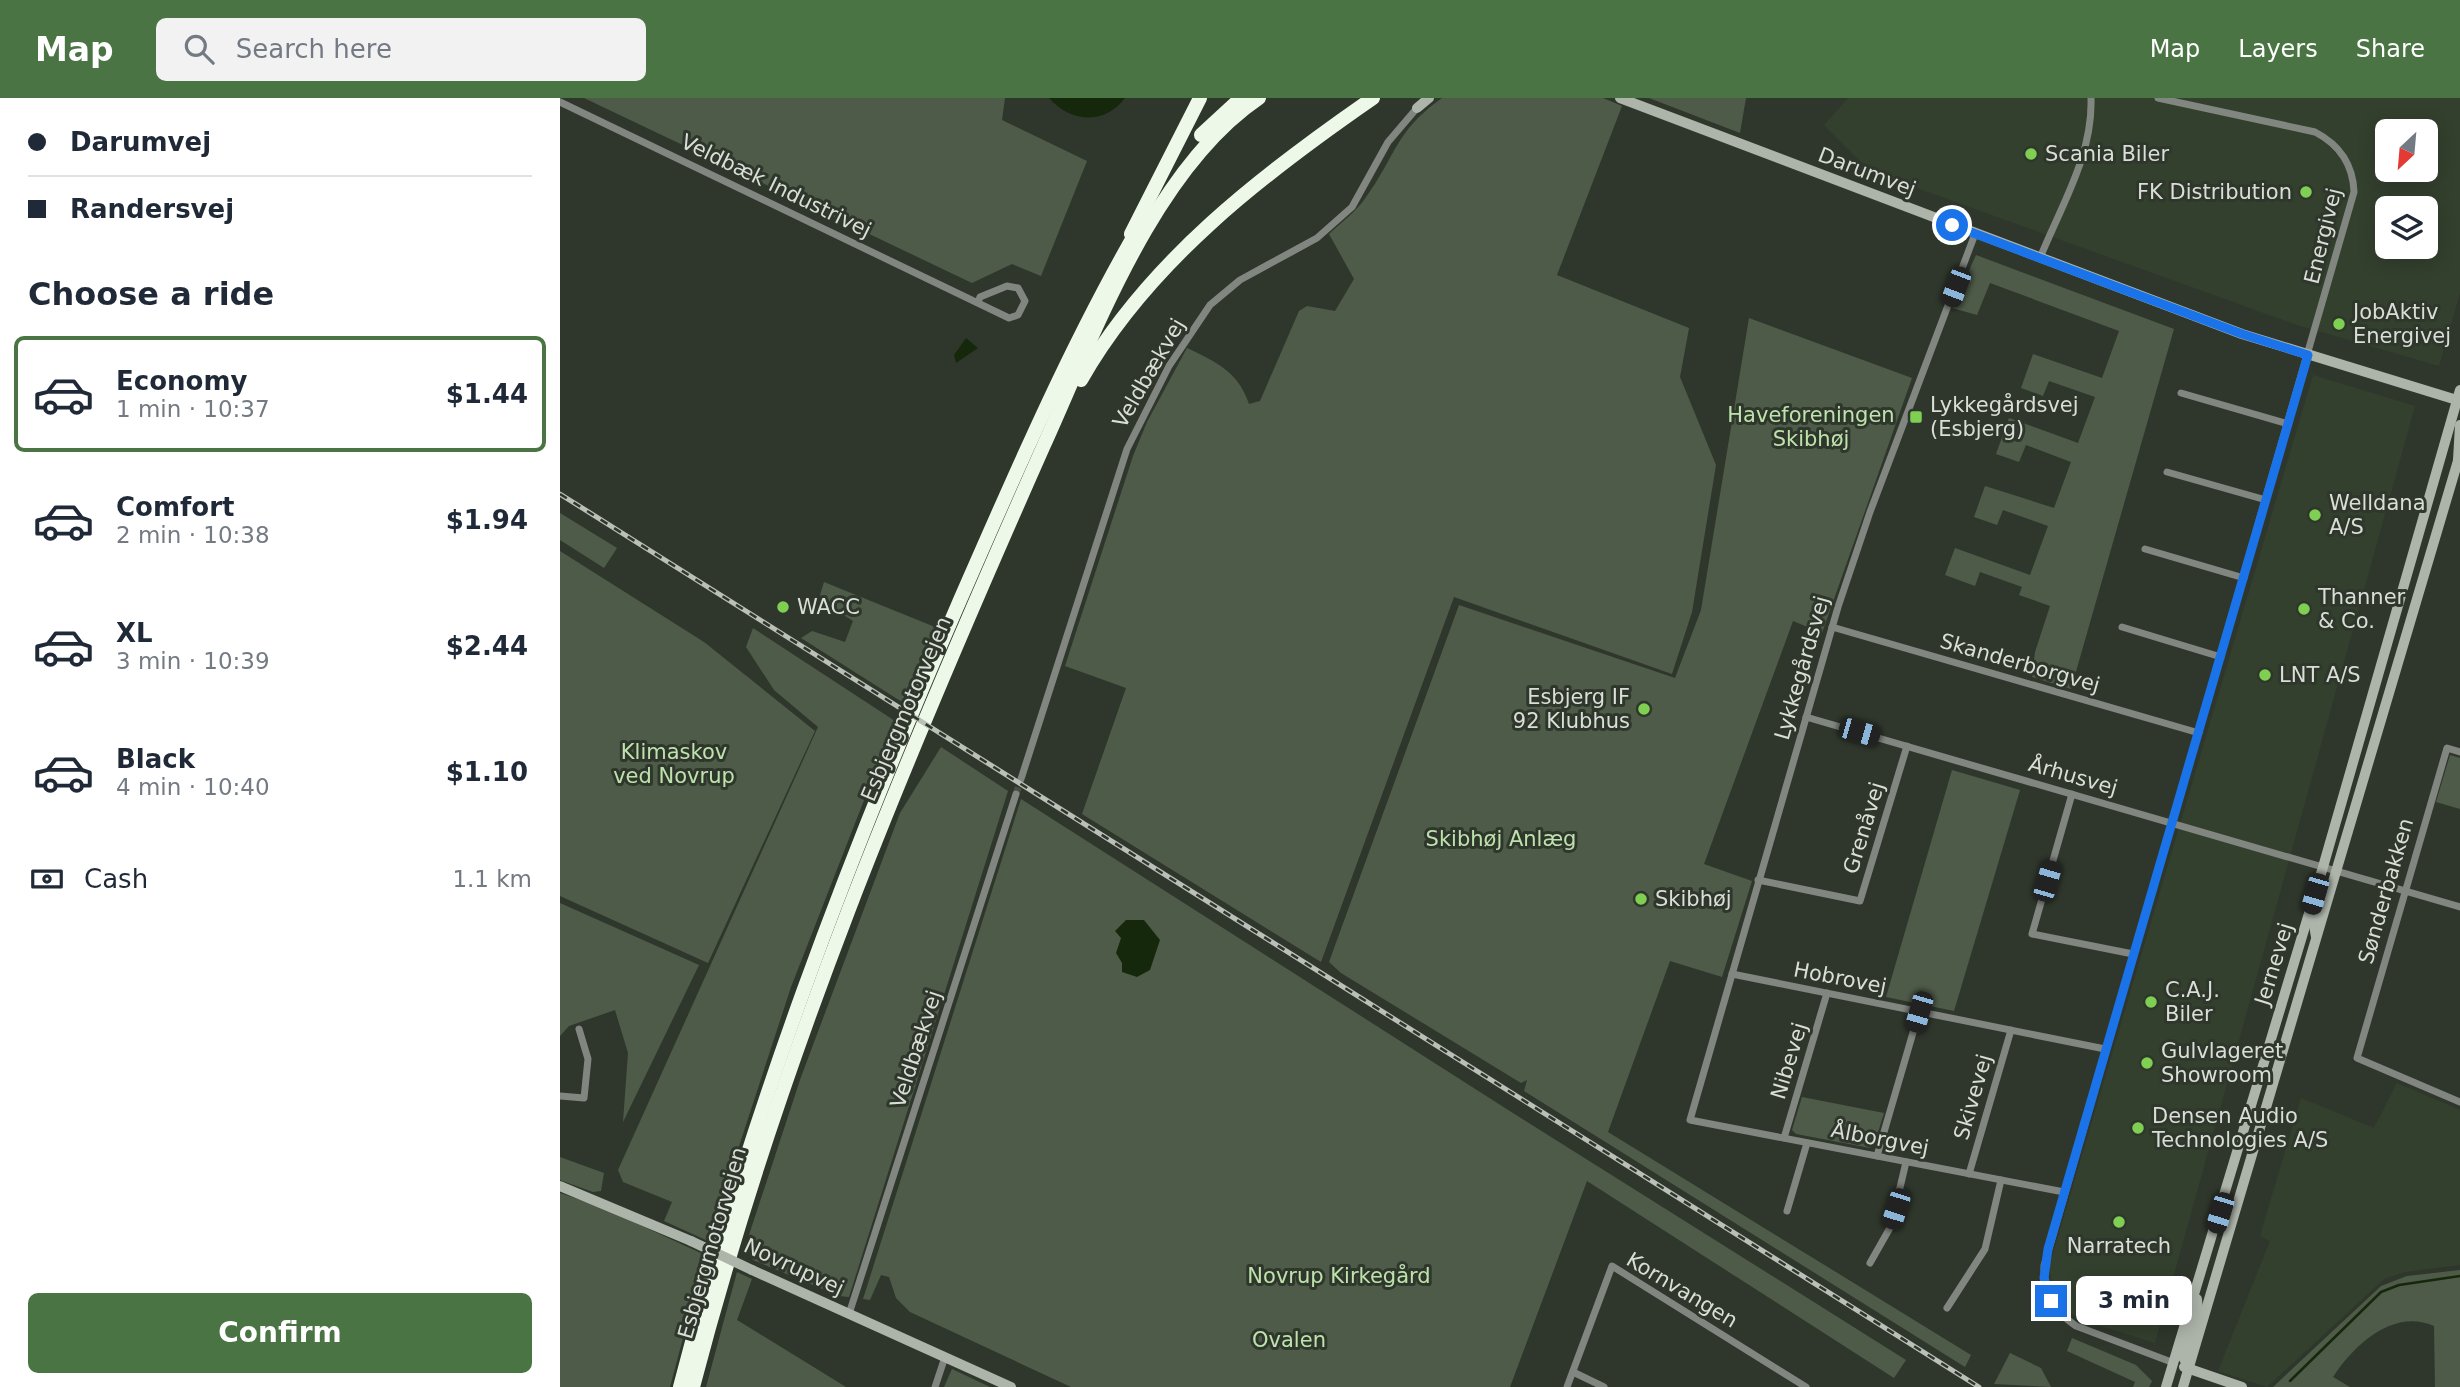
<!DOCTYPE html>
<meta charset="utf-8">
<style>
body{margin:0;font-family:"DejaVu Sans",sans-serif;background:#f2f2f3;color:#1f2937;height:100vh;display:flex;flex-direction:column;font-size:26px;white-space:nowrap}
*{box-sizing:border-box;margin:0}
p{font-size:23px;color:#747a83}
.icon{flex:none;width:38px;height:38px;fill:none;stroke:currentColor;stroke-width:2;stroke-linecap:round;stroke-linejoin:round}
.map{position:relative;flex:1;overflow:hidden}
.side{display:flex;flex-direction:column;background:#fff;width:560px}
.side>*{flex:none}
.hud{display:grid;align-content:center;height:154px;padding:0 28px;background:#fff}
.needle{width:46px;rotate:206deg}
.fabs{position:absolute;left:1815px;top:21px;display:grid;gap:14px}
.fabs a{display:grid;place-items:center;width:63px;height:63px;border-radius:10px;background:#fff;box-shadow:0 4px 18px #0003;font-size:35px}
.end{position:absolute;width:32px;height:32px;margin:-16px;border:9px solid #1a73e8;background:#fff;box-shadow:0 0 0 4px #fff}
.from{border-radius:50%}
.bubble{position:absolute;height:49px;border-radius:10px;background:#fff;box-shadow:0 4px 18px #0003;font-size:23px;font-weight:700;line-height:49px;text-align:center}
.car{position:absolute;width:21px;height:42px;margin:-21px -10px;border-radius:9px;box-shadow:0 0 5px 2px #0007;background:linear-gradient(#222 24%,#8ab4d8 0 40%,#222 0 76%,#8ab4d8 0 86%,#222 0)}
.hud b{display:flex;align-items:center;gap:24px;height:66px;font-size:26px}
.hud b+b{border-top:2px solid #e0e1e3}
.hud i{width:18px;height:18px;background:#1f2937}
ul{padding:0;list-style:none}
li{display:flex;align-items:center;gap:21px;height:116px;margin:0 14px 10px;padding:0 14px;border:4px solid transparent;border-radius:10px}
li div{flex:1}
li b{display:block;font-size:26px}
li em{font-style:normal;font-weight:700}
li.selected{border-color:#4a7443}
li>.icon{width:63px;height:63px;stroke-width:1.5}
h2{padding:0 28px;font-size:32px;line-height:84px}
.pay{display:flex;align-items:center;gap:18px;height:77px;padding:0 28px;font-size:26px}
.pay p{margin-inline-start:auto}
.button{display:flex;gap:14px;margin-top:auto;padding:14px 28px}
.button a{flex:1;height:80px;border-radius:10px;background:#4a7443;color:#fff;font-size:28px;font-weight:700;line-height:80px;text-align:center}
header{display:flex;align-items:center;gap:42px;box-sizing:border-box;height:98px;padding:0 35px;background:#4a7443;color:#fff}
header strong{font-size:33px}
nav{display:flex;gap:38px;margin-inline-start:auto;font-size:24px}
.search{width:490px;height:63px;background:#f2f2f3;display:flex;align-items:center;gap:18px;box-sizing:border-box;padding:0 24px;border-radius:10px;color:#747a83;font-size:26px}
main{display:flex;flex:1;min-height:0}
.map>svg:first-child{display:block}
</style>
<header>
<strong>Map</strong>
<div class="search"><svg class="icon" aria-label="search" viewBox="0 0 24 24"><circle cx="10" cy="10" r="6"/><path d="M15 15l6 6"/></svg>Search here</div>
<nav><a>Map</a><a>Layers</a><a>Share</a></nav>
</header>
<main>
<section class="side">
<div class="hud">
<b><i class="from"></i>Darumvej</b>
<b><i></i>Randersvej</b>
</div>
<h2>Choose a ride</h2>
<ul>
<li class="selected"><svg class="icon" aria-label="car" viewBox="0 0 24 24"><path d="M5 17H2v-5l4-1 3-4h7l3 4 3 1v5h-3M9 17h6M6 11h13"/><circle cx="7" cy="17" r="2"/><circle cx="17" cy="17" r="2"/></svg><div><b>Economy</b><p>1 min · 10:37</p></div><em>$1.44</em></li>
<li><svg class="icon" aria-label="car" viewBox="0 0 24 24"><path d="M5 17H2v-5l4-1 3-4h7l3 4 3 1v5h-3M9 17h6M6 11h13"/><circle cx="7" cy="17" r="2"/><circle cx="17" cy="17" r="2"/></svg><div><b>Comfort</b><p>2 min · 10:38</p></div><em>$1.94</em></li>
<li><svg class="icon" aria-label="car" viewBox="0 0 24 24"><path d="M5 17H2v-5l4-1 3-4h7l3 4 3 1v5h-3M9 17h6M6 11h13"/><circle cx="7" cy="17" r="2"/><circle cx="17" cy="17" r="2"/></svg><div><b>XL</b><p>3 min · 10:39</p></div><em>$2.44</em></li>
<li><svg class="icon" aria-label="car" viewBox="0 0 24 24"><path d="M5 17H2v-5l4-1 3-4h7l3 4 3 1v5h-3M9 17h6M6 11h13"/><circle cx="7" cy="17" r="2"/><circle cx="17" cy="17" r="2"/></svg><div><b>Black</b><p>4 min · 10:40</p></div><em>$1.10</em></li>
</ul>
<div class="pay"><svg class="icon" aria-label="cash" viewBox="0 0 24 24"><path d="M3 7h18v10H3z"/><circle cx="12" cy="12" r="2"/></svg>Cash<p>1.1 km</p></div>
<div class="button"><a>Confirm</a></div>
</section>
<div class="map">
<svg width="1900" height="1289" viewBox="0 0 1900 1289">
<rect width="100%" height="100%" fill="#2f372c"/>
<g fill="#34402e" fill-rule="evenodd">
<path d="M1288,0H1900V195L1879,268L1734,226L1310,73L1264,27ZM1827,33H1866V72H1827ZM1827,110H1866V149H1827Z"/>
<polygon points="1753,277 1855,308 1595,1245 1521,1222 1503,1210 1495,1198 1489,1169"/>
<polygon points="1837,985 1900,1012 1900,1167 1845,1174 1824,1181 1707,1289 1658,1273 1710,1143 1700,1138 1741,1000 1814,1030"/>
</g>
<g fill="#4f5b49">
<polygon points="24,0 445,0 442,22 527,63 481,178 452,166 412,185"/>
<path d="M882,0H1043L1062,8L997,177L1129,230L1120,279L1156,367L1132,514L1112,576L894,499L761,864L522,716L566,590L505,568L573,358L587,324L627,250C656,264 678,273 689,306L700,303L739,213L747,208L775,213L794,181L769,136C781,125 795,114 804,102C836,59 834,34 882,0Z"/>
<polygon points="1089,0 1186,0 1180,35"/>
<polygon points="1416,157 1614,231 1511,591 1472,579 1475,554 1490,508 1459,497 1462,489 1420,474 1415,488 1385,477 1395,450 1470,477 1488,428 1443,412 1437,427 1414,419 1425,388 1494,410 1511,364 1466,347 1459,364 1436,356 1449,320 1518,345 1535,299 1489,283 1483,298 1461,290 1473,256 1542,280 1559,233 1430,185 1417,217 1392,210"/>
<polygon points="1189,220 1352,280 1262,535 1233,523 1144,766 1192,783 1162,879 1110,863 1048,1034 1411,1257 1405,1269 964,993 967,982 961,985 781,875 769,864 899,507 1115,580 1141,512"/>
<polygon points="0,415 57,450 44,470 0,442"/>
<polygon points="0,453 144,544 255,633 148,865 0,798"/>
<polygon points="264,484 375,529 342,604 241,540 252,533 285,544 293,523 266,506 260,497"/>
<polygon points="193,530 335,623 231,889 148,1143 104,1123 112,1104 63,1084 58,1072 258,629 214,592 186,549"/>
<polygon points="381,649 448,693 289,1199 279,1198 193,1162 185,1149 241,979 340,715"/>
<polygon points="1890,657 1900,660 1900,711 1876,704"/>
<polygon points="1392,672 1460,692 1394,913 1326,899"/>
<polygon points="461,701 956,1017 1346,1262 1334,1280 1027,1083 950,1289 511,1289 350,1214 336,1200 329,1179 321,1177 310,1202 303,1201"/>
<polygon points="0,805 139,867 63,1024 68,955 55,912 9,928 0,938"/>
<polygon points="1242,999 1324,1015 1314,1047 1310,1050 1236,1036 1232,1032"/>
<polygon points="0,1059 44,1075 41,1093 33,1094 0,1082"/>
<polygon points="0,1095 41,1109 145,1157 110,1289 0,1289"/>
<path d="M1900,1172V1289H1875L1874,1228C1833,1210 1794,1247 1773,1279L1790,1289H1713L1821,1188L1847,1178Z"/>
<polygon points="177,1174 192,1181 177,1222 286,1289 146,1289"/>
<polygon points="1512,1240 1576,1267 1592,1283 1589,1289 1573,1289 1575,1284 1507,1253"/>
<polygon points="1450,1255 1481,1270 1491,1289 1434,1286"/>
<polygon points="392,1271 430,1289 384,1289"/>
</g>
<g fill="#16280c">
<path d="M489,0H565C544,28 510,24 489,0Z"/>
<polygon points="406,240 418,250 396,265 394,257"/>
<polygon points="566,822 584,822 600,842 590,872 577,879 562,874 562,865 556,855 561,840 555,833"/>
</g>
<g fill="none" stroke-linecap="round" stroke-linejoin="round">
<polyline stroke="#16280c" stroke-width="2.5" points="1730,1283 1821,1194 1839,1187 1900,1178"/>
<polyline stroke="#485046" stroke-width="7" stroke-dasharray="7 3.5" stroke-linecap="butt" points="456,696 461,681"/>
<g stroke="#828680" stroke-width="7">
<path d="M1598,0L1755,34C1780,47 1793,66 1794,94L1484,1168C1484,1195 1494,1213 1516,1228L1614,1265"/>
<polyline points="0,4 449,220 458,217 465,203 458,190 447,188 420,199 418,204"/>
<polyline points="1415,136 1310,414 1278,509 1130,1022 1504,1094"/>
<path d="M1480,160C1501,108 1533,57 1531,0"/>
<polyline points="1621,295 1728,326"/>
<polyline points="1607,374 1706,402"/>
<polyline points="1585,451 1684,480"/>
<polyline points="1272,529 1639,635"/>
<polyline points="1562,529 1661,559"/>
<polyline points="1246,619 1900,809"/>
<polyline points="1900,654 1887,650 1797,960 1900,1004"/>
<polyline points="461,681 567,351 609,268 650,207 680,182 757,140 792,109 828,44 857,10"/>
<polyline points="1512,696 1472,836 1573,856"/>
<polyline points="1198,782 1300,803 1347,648"/>
<polyline points="1172,876 1545,951"/>
<polyline points="0,998 24,1000 28,961 19,931"/>
<polyline points="1224,1040 1267,895"/>
<polyline points="1317,1058 1359,914"/>
<polyline points="1409,1076 1451,932"/>
<polyline points="1227,1113 1247,1045"/>
<polyline points="1310,1165 1331,1128 1346,1064"/>
<polyline points="1387,1210 1425,1151 1441,1082"/>
<polyline points="289,1216 456,696"/>
<polyline points="1013,1274 1044,1289"/>
<polyline points="375,1289 385,1259"/>
<polyline points="1007,1289 1052,1168 1246,1289"/>
</g>
<g stroke="#adb4aa" stroke-width="10">
<polyline points="1060,0 1682,236 1900,303"/>
<polyline points="857,10 869,0"/>
<polyline points="1898,362 1900,327"/>
<polyline points="1756,839 1754,827 1764,797"/>
<polyline points="0,1088 131,1143"/>
<polyline points="192,1172 451,1289"/>
<polyline points="1624,1269 1682,1289"/>
<polyline points="1630,1271 1624,1261 1638,1215 1637,1201"/>
<polyline points="1606,1289 1763,769 1900,292"/>
<polyline points="1623,1289 1900,356"/>
</g>
<g stroke="#eef8e9" stroke-width="14">
<polyline points="641,37 681,0"/>
<polyline points="571,136 640,0"/>
<path d="M521,282C588,164 703,76 813,0"/>
<path d="M120,1289C189,1021 287,763 397,509C453,381 509,250 579,129"/>
<path d="M133,1289C219,959 346,658 484,347C535,234 594,71 699,0"/>
</g>
<g stroke="#babfb7" stroke-width="5">
<polyline id="rail" points="0,396 1419,1289"/>
</g>
<use href="#rail" stroke="#2f372c" stroke-width="2.5" stroke-dasharray="8" stroke-linecap="butt"/>
<polyline stroke="#adb4aa" stroke-width="10" points="131,1143 192,1172"/>
</g>
<g fill="none" stroke-linecap="round" stroke-linejoin="round">
<polyline stroke="#1a73e8" stroke-width="9" points="1392,127 1682,236 1748,257 1488,1151 1484,1180 1491,1203"/>
</g>
<g fill="#7fd052" stroke="#2f372c" stroke-width="2.5">
<circle cx="1471" cy="56" r="7"/>
<circle cx="1746" cy="94" r="7"/>
<circle cx="1779" cy="226" r="7"/>
<rect x="1349" y="312" width="14" height="14" rx="3.5"/>
<circle cx="1755" cy="417" r="7"/>
<circle cx="223" cy="509" r="7"/>
<circle cx="1744" cy="511" r="7"/>
<circle cx="1705" cy="577" r="7"/>
<circle cx="1084" cy="611" r="7"/>
<circle cx="1081" cy="801" r="7"/>
<circle cx="1591" cy="904" r="7"/>
<circle cx="1587" cy="965" r="7"/>
<circle cx="1578" cy="1030" r="7"/>
<circle cx="1559" cy="1124" r="7"/>
</g>
<g text-anchor="middle" stroke-width="6" stroke-linejoin="round" paint-order="stroke">
<g font-size="21" fill="#d9ded7" stroke="#2f372c" text-anchor="start">
<text x="1485" y="63">Scania Biler</text>
<text x="1732" y="101" text-anchor="end">FK Distribution</text>
<text x="1793" y="221">JobAktiv<tspan x="1793" dy="24">Energivej</tspan></text>
<text x="1370" y="314">Lykkegårdsvej<tspan x="1370" dy="24">(Esbjerg)</tspan></text>
<text x="1769" y="412">Welldana<tspan x="1769" dy="24">A/S</tspan></text>
<text x="1758" y="506">Thanner<tspan x="1758" dy="24">&amp; Co.</tspan></text>
<text x="237" y="516">WACC</text>
<text x="1719" y="584">LNT A/S</text>
<text x="1070" y="606" text-anchor="end">Esbjerg IF<tspan x="1070" dy="24">92 Klubhus</tspan></text>
<text x="1095" y="808">Skibhøj</text>
<text x="1605" y="899">C.A.J.<tspan x="1605" dy="24">Biler</tspan></text>
<text x="1601" y="960">Gulvlageret<tspan x="1601" dy="24">Showroom</tspan></text>
<text x="1592" y="1025">Densen Audio<tspan x="1592" dy="24">Technologies A/S</tspan></text>
<text x="1559" y="1155" text-anchor="middle">Narratech</text>
</g>
<g font-size="21" fill="#d9ded7" stroke="#2f372c">
<text transform="translate(1307 74) rotate(21)" y="7">Darumvej</text>
<text transform="translate(216 88) rotate(26)" y="7">Veldbæk Industrivej</text>
<text transform="translate(1763 138) rotate(-76)" y="7">Energivej</text>
<text transform="translate(589 275) rotate(-60)" y="7">Veldbækvej</text>
<text transform="translate(1460 565) rotate(16)" y="7">Skanderborgvej</text>
<text transform="translate(1242 570) rotate(-74)" y="7">Lykkegårdsvej</text>
<text transform="translate(346 611) rotate(-67)" y="7">Esbjergmotorvejen</text>
<text transform="translate(1513 678) rotate(16)" y="7">Århusvej</text>
<text transform="translate(1304 730) rotate(-73)" y="7">Grenåvej</text>
<text transform="translate(1826 793) rotate(-74)" y="7">Sønderbakken</text>
<text transform="translate(1714 866) rotate(-73)" y="7">Jernevej</text>
<text transform="translate(1280 880) rotate(11)" y="7">Hobrovej</text>
<text transform="translate(356 951) rotate(-72)" y="7">Veldbækvej</text>
<text transform="translate(1229 963) rotate(-73)" y="7">Nibevej</text>
<text transform="translate(1413 999) rotate(-74)" y="7">Skivevej</text>
<text transform="translate(1320 1041) rotate(11)" y="7">Ålborgvej</text>
<text transform="translate(152 1145) rotate(-74)" y="7">Esbjergmotorvejen</text>
<text transform="translate(234 1169) rotate(25)" y="7">Novrupvej</text>
<text transform="translate(1122 1192) rotate(31)" y="7">Kornvangen</text>
</g>
<g font-size="21" fill="#bde2ac" stroke="#2f372c">
<text x="1251" y="324">Haveforeningen<tspan x="1251" dy="24">Skibhøj</tspan></text>
<text x="114" y="661">Klimaskov<tspan x="114" dy="24">ved Novrup</tspan></text>
<text x="941" y="748">Skibhøj Anlæg</text>
<text x="779" y="1185">Novrup Kirkegård</text>
<text x="729" y="1249">Ovalen</text>
</g>
</g>
</svg>
<div class="fabs">
<a><svg class="needle" viewBox="-14 -14 28 28"><path d="M0-13l5 13h-10z" fill="#e53935"/><path d="M0 13l5-13h-10z" fill="#747a83"/></svg></a>
<a><svg class="icon" aria-label="layers" viewBox="0 0 24 24"><path d="M12 4l9 5-9 5-9-5zM3 14l9 5 9-5"/></svg></a>
</div>
<i class="end from" style="left:1392px;top:127px"></i>
<i class="end" style="left:1491px;top:1203px"></i>
<div class="bubble" style="left:1516px;top:1178px;width:116px">3 min</div>
<i class="car" style="left:1396px;top:189px;rotate:201deg"></i>
<i class="car" style="left:1299px;top:634px;rotate:106deg"></i>
<i class="car" style="left:1487px;top:783px;rotate:16deg"></i>
<i class="car" style="left:1755px;top:796px;rotate:196deg"></i>
<i class="car" style="left:1359px;top:914px;rotate:196deg"></i>
<i class="car" style="left:1336px;top:1111px;rotate:198deg"></i>
<i class="car" style="left:1660px;top:1115px;rotate:197deg"></i>
</div>
</main>
